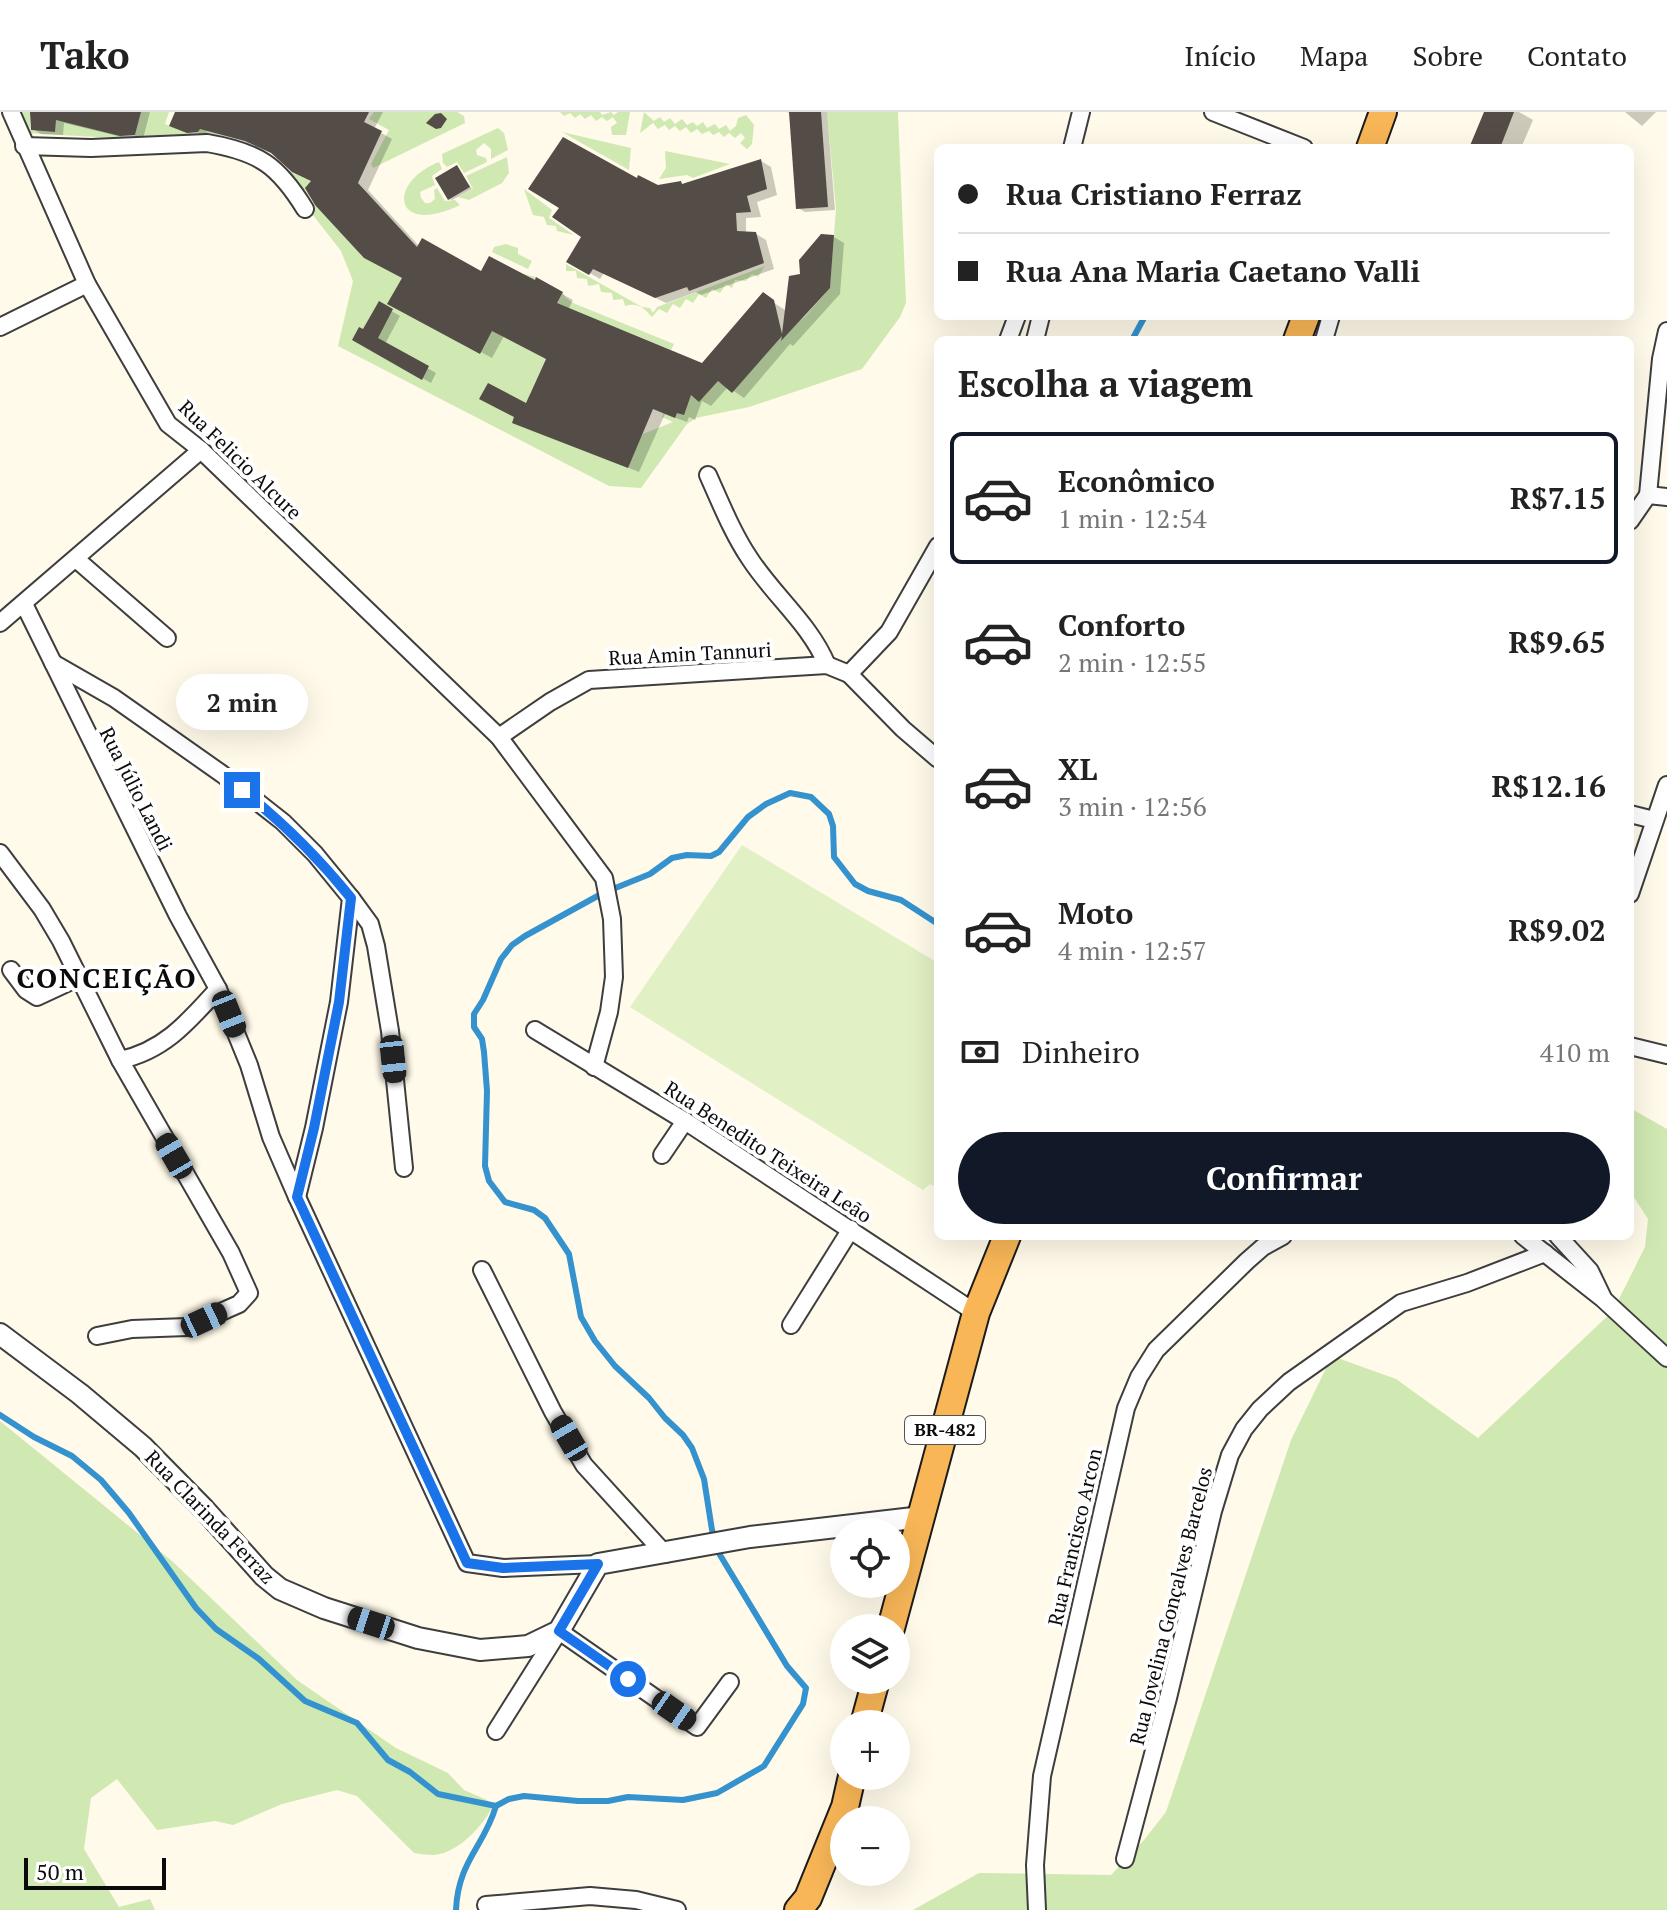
<!DOCTYPE html>
<html lang="pt">
<meta charset="utf-8">
<style>
body{margin:0;font-family:"PT Serif",serif;background:#f2f2f2;color:#222;height:100vh;display:flex;flex-direction:column;font-size:30px;white-space:nowrap}
*{box-sizing:border-box;margin:0}
p{font-size:26px;color:#767676}
.icon{flex:none;width:44px;height:44px;fill:none;stroke:currentColor;stroke-width:2;stroke-linecap:round;stroke-linejoin:round}
.map{position:relative;flex:1;overflow:hidden}
.side{position:absolute;left:934px;top:224px;width:700px;height:904px;display:flex;flex-direction:column;background:#fff;border-radius:12px;box-shadow:0 8px 32px #0002}
.side>*{flex:none}
.guide{position:absolute;left:934px;top:32px;width:700px;height:176px;border-radius:12px;box-shadow:0 8px 32px #0002;display:grid;align-content:center;height:176px;padding:0 24px;background:#fff}
.buttons{position:absolute;left:830px;top:1406px;display:grid;gap:16px}
.buttons a{display:grid;place-items:center;width:80px;height:80px;border-radius:50%;background:#fff;box-shadow:0 8px 32px #0002;font-size:40px}
.scale{position:absolute;left:24px;bottom:20px;width:142px;box-sizing:border-box;padding-left:8px;border:4px solid #0b0b0b;border-top:0;font-size:22px;line-height:28px;white-space:nowrap;color:#0b0b0b;-webkit-text-stroke:6px #fff;paint-order:stroke}
.end{position:absolute;width:36px;height:36px;margin:-18px;border:10px solid #1a73e8;background:#fff;box-shadow:0 0 0 4px #fff}
.from{border-radius:50%}
.bubble{position:absolute;height:56px;border-radius:28px;background:#fff;box-shadow:0 8px 32px #0002;font-size:26px;font-weight:700;line-height:56px;text-align:center}
.car{position:absolute;width:24px;height:48px;margin:-24px -12px;border-radius:10px;box-shadow:0 0 6px 2px #0007;background:linear-gradient(#222 24%,#8ab4d8 0 40%,#222 0 76%,#8ab4d8 0 86%,#222 0)}
.guide b{display:flex;align-items:center;gap:28px;height:76px;font-size:30px}
.guide b+b{border-top:2px solid #e0e0e0}
.guide i{width:20px;height:20px;background:#222}
ul{padding:0;list-style:none}
li{display:flex;align-items:center;gap:24px;height:132px;margin:0 16px 12px;padding:0 8px;border:4px solid transparent;border-radius:12px}
li div{flex:1}
li b{display:block;font-size:30px}
li em{font-style:normal;font-weight:700}
li.selected{border-color:#111827}
li>.icon{width:72px;height:72px;stroke-width:1.5}
h2{padding:0 24px;font-size:36px;line-height:96px}
.pay{display:flex;align-items:center;gap:20px;height:88px;padding:0 24px;font-size:30px}
.pay p{margin-inline-start:auto}
.action{display:flex;gap:16px;margin-top:auto;padding:16px 24px}
.action a{flex:1;height:92px;border-radius:48px;background:#111827;color:#fff;font-size:32px;font-weight:700;line-height:92px;text-align:center}
header{display:flex;align-items:center;gap:48px;box-sizing:border-box;height:112px;padding:0 40px;background:#fff;border-bottom:2px solid #e0e0e0}
header strong{font-size:38px}
nav{display:flex;gap:44px;margin-inline-start:auto;font-size:28px}
.map>svg:first-child{display:block}
</style>
<header>
<strong>Tako</strong>
<nav><a>Início</a><a>Mapa</a><a>Sobre</a><a>Contato</a></nav>
</header>
<div class="map">
<svg width="1667" height="1798" viewBox="0 0 1667 1798">
<rect width="100%" height="100%" fill="#fffae9"/>
<g fill="#d0e9b3">
<polygon points="16,0 30,0 30,18 55,20 56,2 81,14 134,27 141,0 169,0 165,12 197,24 206,0 215,0 206,20 252,42 134,27 24,21"/>
<polygon points="374,0 457,0 464,4 465,11 373,56 371,52 389,18 369,7"/>
<polygon points="560,0 600,0 602,3 611,0 614,3 618,0 630,0 626,23 612,23 611,15 617,11 613,5 607,9 602,5 596,9 591,3 585,7 580,2 575,6 570,1 564,4"/>
<polygon points="644,0 654,9 660,5 664,10 670,6 675,12 682,7 687,13 693,10 697,14 703,10 707,16 715,12 719,17 726,13 730,19 736,14 738,6 746,3 754,13 752,32 747,37 740,31 745,26 741,21 735,26 729,21 724,25 719,20 713,23 709,19 702,22 697,17 691,21 686,15 680,19 675,14 669,18 665,13 658,17 653,11 640,21"/>
<polygon points="827,0 898,0 906,191 900,205 862,257 749,295 696,306 687,312 641,376 609,374 338,234 353,169 341,139 309,98 315,92 304,77 298,83 280,54 350,87 335,113 365,146 408,169 480,241 523,162 536,165 532,239 563,180 565,185 573,191 674,232 671,238 569,196 529,284 639,328 643,322 673,310 662,305 672,278 696,266 699,290 718,269 732,281 786,219 805,205 830,176 836,97"/>
<polygon points="498,16 504,21 508,38 491,47 491,37 484,31 476,38 477,43 486,46 487,50 464,61 457,50 447,55 443,51 442,42"/>
<polygon points="562,20 631,36 629,58"/>
<polygon points="665,39 730,52 693,66 687,63 659,67 666,56"/>
<polygon points="507,45 509,61 502,71 469,88 458,85 473,77 466,64"/>
<path d="M439,50L442,57L432,64L435,73L420,80L421,86L425,91H430L435,87L434,78L437,76L445,89L455,88L460,93C394,125 386,71 439,50Z"/>
<polygon points="524,77 552,98 549,106 574,123 557,119 556,114 547,113 544,105 533,103"/>
<polygon points="506,132 518,136 518,142 532,149 528,157 492,140 494,135"/>
<path d="M566,152L642,195L650,196L653,201L657,195L765,154L758,165L752,162L746,169L735,168L732,176L726,172L720,181L712,177L706,186L699,182L693,191L686,187L680,196L673,192L667,201L659,197L652,205C644,196 638,190 625,194L623,187L613,188L612,181L601,180L599,172L588,174L587,167L577,166L576,159H566Z"/>
<polygon points="1630,996 1667,1017 1667,1798 913,1798 979,1761 1111,1763 1144,1728 1166,1700 1291,1328 1332,1244 1396,1267 1478,1326 1613,1199 1645,1135 1648,1107 1630,1079"/>
<path d="M0,1309L172,1449L297,1568L396,1636L448,1661L464,1678L487,1688L493,1694C483,1714 458,1741 434,1743C428,1743 421,1742 414,1741L357,1684L337,1678L282,1692L233,1713L215,1709L157,1718L117,1667L91,1686L84,1737L119,1795L150,1787L155,1798H0Z"/>
</g>
<polygon fill="#e2f0c5" points="742,733 938,851 938,1076 930,1072 923,1078 630,895"/>
<g fill="#0003">
<polygon points="33,0 150,0 143,27 130,27 64,11 63,23 41,22 33,17"/>
<polygon points="177,0 383,0 374,17 392,27 368,78 419,134 482,161 536,171 537,168 573,188 568,198 702,253 764,185 787,199 803,164 834,125 844,131 840,182 793,234 790,232 744,286 728,275 711,294 702,289 695,308 689,305 687,310 665,302 639,360 514,310 527,294 548,246 504,224 492,246 390,191 405,166 314,70 271,39 211,22 210,26 200,26 182,19 172,13"/>
<polygon points="787,0 827,0 835,98 805,100 798,96 791,2"/>
<polygon points="1486,0 1519,0 1533,8 1521,36 1471,36"/>
<polygon points="1625,0 1656,0 1642,14"/>
<polygon points="761,49 771,55 777,83 757,90 761,105 746,106 746,121 756,122 766,128 774,157 701,183 696,180 666,191 604,161 600,167 569,149 638,69 658,75 680,71 685,74"/>
<polygon points="457,55 472,77 452,88 449,87"/>
<polygon points="379,192 400,204 385,232 436,261 431,271 355,228 363,220"/>
</g>
<g fill="none" stroke-linecap="round" stroke-linejoin="round">
<g stroke="#3492ce" stroke-width="6">
<polyline points="1140,36 1140,35"/>
<polyline points="1132,228 1145,204"/>
<polyline points="0,1303 34,1325 72,1344 101,1368 129,1401 196,1496 216,1517 259,1547 305,1589 357,1611 388,1648 410,1660 438,1682 496,1694 509,1687 524,1684 578,1689 608,1689 628,1685 683,1688 717,1681 764,1654 803,1592 806,1576 787,1554 720,1443 712,1418 704,1367 692,1336 683,1323 665,1306 649,1286 615,1254 595,1229 581,1205 569,1142 545,1106 534,1098 505,1090 489,1069 485,1054 487,979 484,940 482,927 474,915 474,902 483,888 501,847 512,833 525,824 603,781 650,762 672,746 687,743 711,744 719,740 748,705 766,692 790,681 811,685 829,702 833,714 834,745 855,772 868,779 901,788 938,812"/>
<path d="M456,1798C458,1749 484,1735 496,1694"/>
</g>
</g>
<g fill="#544c47">
<polygon points="30,0 141,0 135,23 120,24 56,8 55,20 31,18"/>
<polygon points="175,0 369,0 364,10 382,19 358,71 417,135 422,126 481,159 489,144 535,168 536,165 563,180 557,191 702,251 763,180 774,188 782,222 789,164 800,162 799,148 821,122 834,123 830,176 781,229 782,224 732,281 718,269 699,290 691,283 684,303 677,301 675,306 653,297 628,356 512,311 514,305 479,287 488,271 526,291 546,247 492,219 480,242 387,192 402,166 364,146 315,93 305,76 311,69 292,60 271,41 245,29 200,17 198,20 187,21 169,14"/>
<polygon points="789,0 821,0 828,95 796,97"/>
<polygon points="1484,0 1514,0 1500,36 1469,36"/>
<polygon points="441,1 447,7 441,16 436,17 426,11 435,2"/>
<polygon points="563,25 637,66 638,63 658,73 681,69 682,72 761,47 767,77 747,84 751,100 736,101 737,119 756,120 764,151 689,179 687,175 655,186 593,157 589,163 566,150 581,125 552,105 559,96 528,77"/>
<polygon points="457,53 470,75 448,88 435,66"/>
<polygon points="379,189 393,197 378,226 429,254 422,268 352,228 359,215 363,217"/>
</g>
<g fill="none" stroke-linecap="round" stroke-linejoin="round">
<g stroke="#3e3e3e" stroke-width="20">
<g id="minor">
<polyline points="11,0 87,172 168,312 201,338 499,625 604,766 612,807 614,865 609,900 594,955"/>
<polyline points="1213,0 1304,36"/>
<path d="M24,34L91,36L207,31C259,40 278,53 305,97"/>
<polyline points="1072,36 1081,0"/>
<polyline points="0,215 87,172"/>
<polyline points="1008,228 1017,204"/>
<polyline points="1035,228 1041,204"/>
<polyline points="1324,228 1331,204"/>
<path d="M708,363C721,392 733,422 750,447C774,484 810,512 827,553"/>
<polyline points="1648,383 1661,247 1667,219"/>
<polyline points="1630,409 1648,383 1667,385"/>
<polyline points="76,447 167,526"/>
<polyline points="24,492 178,804 218,877 249,953 271,1025 297,1085 467,1451 503,1456 598,1452"/>
<polyline points="0,511 201,338"/>
<polyline points="53,551 114,586 222,662 283,710 315,742 351,786 339,890 314,1016 297,1085"/>
<polyline points="849,562 889,520 938,434"/>
<polyline points="499,625 550,590 589,568 827,553 849,562 903,617 938,647"/>
<polyline points="1630,702 1654,708"/>
<polyline points="0,741 42,797 61,829 120,948 231,1141 249,1181 239,1192 187,1215 132,1217 97,1224"/>
<polyline points="1630,782 1667,673"/>
<polyline points="351,786 370,812 376,834 390,919 404,1056"/>
<polyline points="11,858 26,878 37,885 80,865"/>
<polyline points="535,918 685,1009 976,1201"/>
<polyline points="1630,934 1667,943"/>
<path d="M120,948C164,939 189,909 218,877"/>
<polyline points="662,1043 685,1009"/>
<polyline points="1523,1124 1603,1187 1667,1246"/>
<polyline points="1558,1124 1590,1159 1603,1186"/>
<polyline points="482,1158 553,1300 584,1353 665,1442"/>
<polyline points="791,1213 851,1117"/>
<polyline points="496,1619 559,1519 697,1615 730,1570"/>
<polyline points="1125,1747 1168,1586 1213,1399 1230,1343 1244,1317 1260,1297 1289,1270 1401,1191 1467,1171 1545,1141"/>
<polyline points="486,1793 590,1784 636,1788 677,1798"/>
<polyline points="1037,1798 1035,1753 1042,1664 1126,1296 1139,1265 1156,1238 1247,1149 1263,1135 1283,1124"/>
</g>
</g>
<g stroke="#3e3e3e" stroke-width="24">
<polyline id="tertiary" points="0,1222 80,1282 143,1335 204,1397 264,1464 280,1477 324,1496 418,1526 480,1538 528,1534 559,1519 598,1452 750,1425 922,1405"/>
</g>
<g stroke="#1c1c1c" stroke-width="30">
<g id="trunk">
<polyline points="1370,36 1383,0"/>
<polyline points="1297,228 1306,204"/>
<polyline points="891,1516 976,1201 1007,1124"/>
<polyline points="864,1612 876,1568"/>
<polyline points="798,1798 808,1786 845,1695 852,1664"/>
</g>
</g>
<use href="#minor" stroke="#fff" stroke-width="16"/>
<use href="#tertiary" stroke="#fff" stroke-width="20"/>
<use href="#trunk" stroke="#f8b657" stroke-width="26"/>
</g>
<g fill="none" stroke-linecap="round" stroke-linejoin="round">
<path stroke="#1a73e8" stroke-width="10" d="M242,678C284,711 318,745 351,786L339,890L314,1016L297,1085L467,1451L503,1456L598,1452L559,1519L628,1567"/>
</g>
<g text-anchor="middle" stroke-width="8" stroke-linejoin="round" paint-order="stroke">
<rect fill="#fff" stroke="#545454" stroke-width="2" x="905" y="1304" width="80" height="28" rx="6"/>
<g font-size="18" font-weight="bold" fill="#0b0b0b">
<text x="945" y="1324">BR-482</text>
</g>
<g font-size="20" fill="#0b0b0b" stroke="#fff">
<text transform="translate(240 348) rotate(44)" y="7">Rua Felicio Alcure</text>
<text transform="translate(690 542) rotate(-3)" y="7">Rua Amin Tannuri</text>
<text transform="translate(136 677) rotate(63)" y="7">Rua Júlio Landi</text>
<text transform="translate(768 1040) rotate(33)" y="7">Rua Benedito Teixeira Leão</text>
<text transform="translate(210 1405) rotate(46)" y="7">Rua Clarinda Ferraz</text>
<text transform="translate(1075 1425) rotate(-77)" y="7">Rua Francisco Arcon</text>
<text transform="translate(1171 1494) rotate(-76)" y="7">Rua Jovelina Gonçalves Barcelos</text>
</g>
<g font-size="28" font-weight="bold" letter-spacing="2" fill="#0b0b0b" stroke="#fff">
<text x="107" y="876">CONCEIÇÃO</text>
</g>
</g>
</svg>
<div class="buttons">
<a><svg class="icon" aria-label="locate" viewBox="0 0 24 24"><circle cx="12" cy="12" r="6"/><path d="M12 2v4M12 18v4M2 12h4M18 12h4"/></svg></a>
<a><svg class="icon" aria-label="layers" viewBox="0 0 24 24"><path d="M12 4l9 5-9 5-9-5zM3 14l9 5 9-5"/></svg></a>
<a>+</a>
<a>−</a>
</div>
<div class="scale">50 m</div>
<i class="end from" style="left:628px;top:1567px"></i>
<i class="end" style="left:242px;top:678px"></i>
<div class="bubble" style="left:176px;top:562px;width:132px">2 min</div>
<i class="car" style="left:229px;top:902px;rotate:158deg"></i>
<i class="car" style="left:393px;top:947px;rotate:174deg"></i>
<i class="car" style="left:174px;top:1044px;rotate:330deg"></i>
<i class="car" style="left:204px;top:1208px;rotate:65deg"></i>
<i class="car" style="left:569px;top:1326px;rotate:330deg"></i>
<i class="car" style="left:371px;top:1511px;rotate:288deg"></i>
<i class="car" style="left:674px;top:1599px;rotate:125deg"></i>
<div class="guide">
<b><i class="from"></i>Rua Cristiano Ferraz</b>
<b><i></i>Rua Ana Maria Caetano Valli</b>
</div>
<section class="side">
<h2>Escolha a viagem</h2>
<ul>
<li class="selected"><svg class="icon" aria-label="car" viewBox="0 0 24 24"><path d="M5 17H2v-5l4-1 3-4h7l3 4 3 1v5h-3M9 17h6M6 11h13"/><circle cx="7" cy="17" r="2"/><circle cx="17" cy="17" r="2"/></svg><div><b>Econômico</b><p>1 min · 12:54</p></div><em>R$7.15</em></li>
<li><svg class="icon" aria-label="car" viewBox="0 0 24 24"><path d="M5 17H2v-5l4-1 3-4h7l3 4 3 1v5h-3M9 17h6M6 11h13"/><circle cx="7" cy="17" r="2"/><circle cx="17" cy="17" r="2"/></svg><div><b>Conforto</b><p>2 min · 12:55</p></div><em>R$9.65</em></li>
<li><svg class="icon" aria-label="car" viewBox="0 0 24 24"><path d="M5 17H2v-5l4-1 3-4h7l3 4 3 1v5h-3M9 17h6M6 11h13"/><circle cx="7" cy="17" r="2"/><circle cx="17" cy="17" r="2"/></svg><div><b>XL</b><p>3 min · 12:56</p></div><em>R$12.16</em></li>
<li><svg class="icon" aria-label="car" viewBox="0 0 24 24"><path d="M5 17H2v-5l4-1 3-4h7l3 4 3 1v5h-3M9 17h6M6 11h13"/><circle cx="7" cy="17" r="2"/><circle cx="17" cy="17" r="2"/></svg><div><b>Moto</b><p>4 min · 12:57</p></div><em>R$9.02</em></li>
</ul>
<div class="pay"><svg class="icon" aria-label="cash" viewBox="0 0 24 24"><path d="M3 7h18v10H3z"/><circle cx="12" cy="12" r="2"/></svg>Dinheiro<p>410 m</p></div>
<div class="action"><a>Confirmar</a></div>
</section>
</div>
